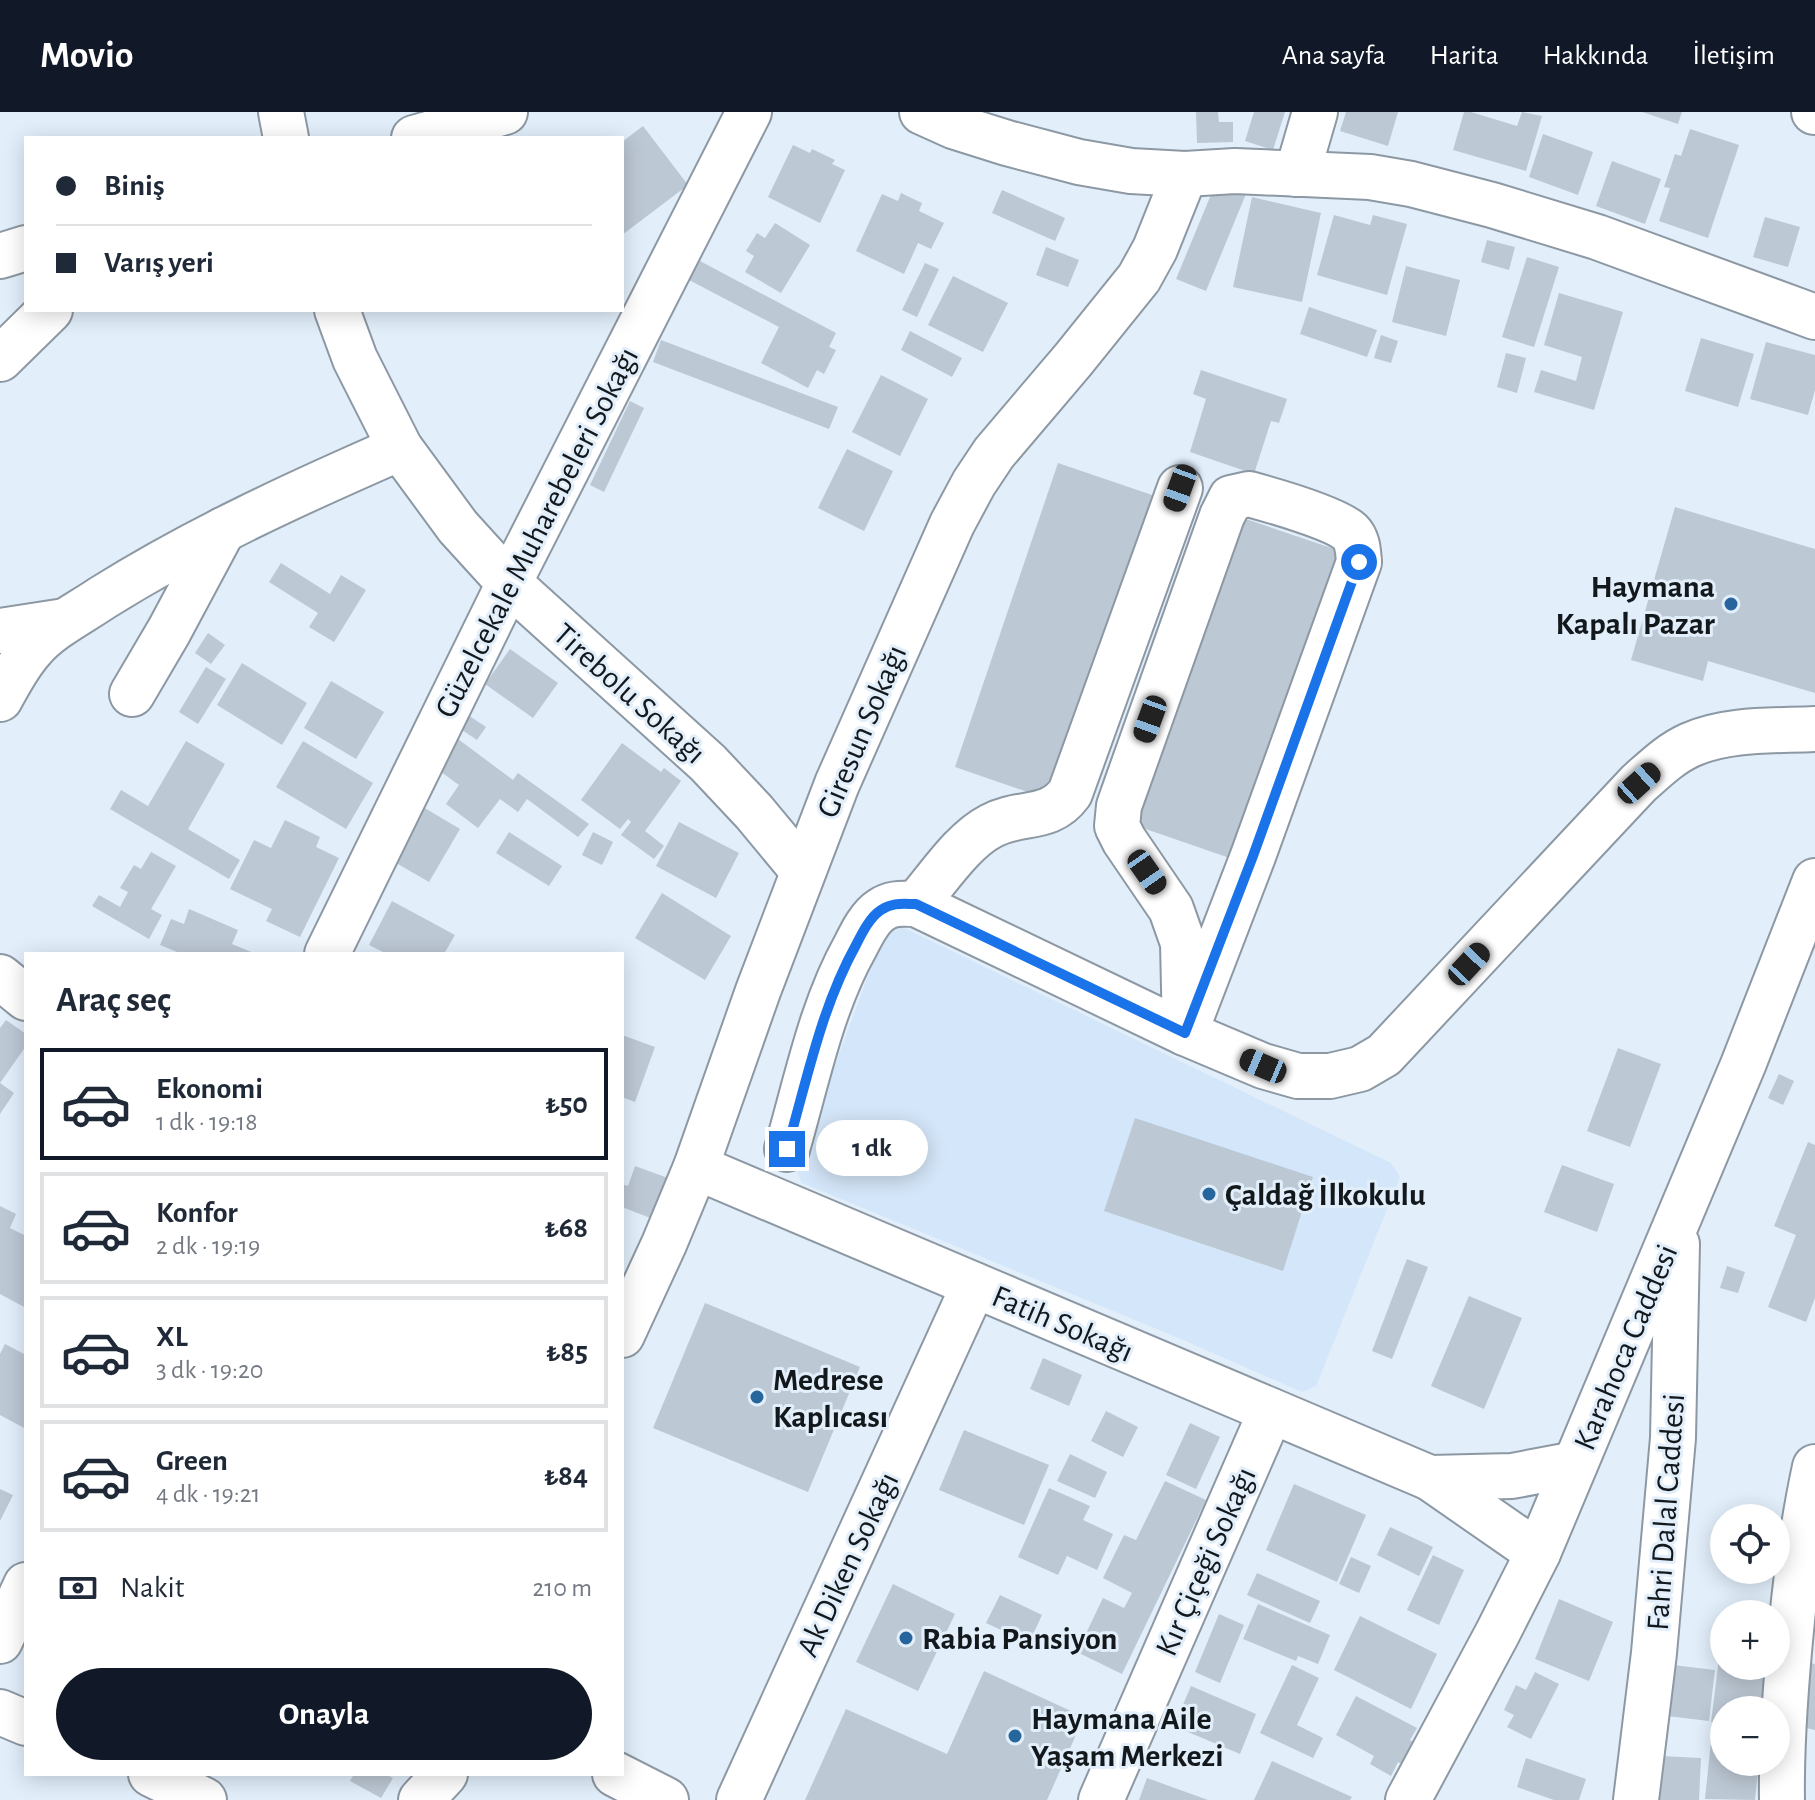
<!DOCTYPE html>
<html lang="tr">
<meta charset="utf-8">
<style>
body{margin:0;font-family:"Alegreya Sans",sans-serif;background:#f6f6f7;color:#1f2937;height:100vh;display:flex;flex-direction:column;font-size:30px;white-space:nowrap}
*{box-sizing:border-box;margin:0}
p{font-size:26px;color:#747a83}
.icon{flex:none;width:44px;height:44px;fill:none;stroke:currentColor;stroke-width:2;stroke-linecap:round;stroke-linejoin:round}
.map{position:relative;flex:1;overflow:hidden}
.drawer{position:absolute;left:24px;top:840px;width:600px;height:824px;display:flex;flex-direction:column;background:#fff;border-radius:0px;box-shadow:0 4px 20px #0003}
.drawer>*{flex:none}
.guide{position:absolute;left:24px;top:24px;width:600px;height:176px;border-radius:0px;box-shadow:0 4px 20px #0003;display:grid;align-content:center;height:176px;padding:0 32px;background:#fff}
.tools{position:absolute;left:1710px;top:1392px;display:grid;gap:16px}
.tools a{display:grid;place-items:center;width:80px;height:80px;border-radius:50%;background:#fff;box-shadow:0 4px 20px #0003;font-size:40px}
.end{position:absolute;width:36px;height:36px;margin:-18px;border:10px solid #1a73e8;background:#fff;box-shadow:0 0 0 4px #fff}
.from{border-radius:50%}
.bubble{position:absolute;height:56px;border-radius:28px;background:#fff;box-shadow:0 4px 20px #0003;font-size:26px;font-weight:700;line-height:56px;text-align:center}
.car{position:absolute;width:24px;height:48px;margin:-24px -12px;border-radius:10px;box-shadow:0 0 6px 2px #0007;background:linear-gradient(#222 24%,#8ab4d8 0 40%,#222 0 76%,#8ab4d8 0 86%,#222 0)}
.guide b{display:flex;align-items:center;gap:28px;height:76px;font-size:30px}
.guide b+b{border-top:2px solid #e0e1e3}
.guide i{width:20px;height:20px;background:#1f2937}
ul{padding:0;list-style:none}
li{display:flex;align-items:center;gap:24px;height:112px;margin:0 16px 12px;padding:0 16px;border:4px solid #e0e1e3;border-radius:0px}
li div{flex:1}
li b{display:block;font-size:30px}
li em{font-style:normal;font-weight:700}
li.current{border-color:#111827}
li>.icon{width:72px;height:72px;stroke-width:1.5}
h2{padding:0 32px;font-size:36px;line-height:96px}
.pay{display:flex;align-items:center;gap:20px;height:88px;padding:0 32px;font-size:30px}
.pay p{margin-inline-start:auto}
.cta{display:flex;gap:16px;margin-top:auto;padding:16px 32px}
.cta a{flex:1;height:92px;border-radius:48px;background:#111827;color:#fff;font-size:32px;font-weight:700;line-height:92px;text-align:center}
header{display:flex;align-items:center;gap:48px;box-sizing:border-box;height:112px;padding:0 40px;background:#111827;color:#fff}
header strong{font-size:38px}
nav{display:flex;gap:44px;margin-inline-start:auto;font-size:28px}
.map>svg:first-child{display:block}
</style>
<header>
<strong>Movio</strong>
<nav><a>Ana sayfa</a><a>Harita</a><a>Hakkında</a><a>İletişim</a></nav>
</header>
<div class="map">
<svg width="1815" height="1688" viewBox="0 0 1815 1688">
<rect width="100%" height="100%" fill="#e2effb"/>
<polygon fill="#d4e6f9" points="898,813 1391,1051 1400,1065 1316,1274 1302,1280 1174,1224 802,1071 796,1058 885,818"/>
<g fill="#bcc8d4">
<polygon points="1196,0 1218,0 1219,10 1233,10 1233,30 1197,31"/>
<polygon points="1254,0 1285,0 1273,38 1245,29"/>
<polygon points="1346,0 1398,0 1388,34 1340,19"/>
<polygon points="1464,0 1471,0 1517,14 1522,0 1542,4 1526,59 1453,38"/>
<polygon points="1642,0 1682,0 1678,12"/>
<polygon points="643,14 688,73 622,123 622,30"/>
<polygon points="1690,17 1739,33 1708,126 1659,109 1670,76 1664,75 1675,42 1681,44"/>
<polygon points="1543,22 1593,40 1578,83 1529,65"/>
<polygon points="793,33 810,41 812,37 835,48 832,52 845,58 820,111 768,85"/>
<polygon points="1612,49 1661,67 1645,112 1596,94"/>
<polygon points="1215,73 1248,77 1206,179 1176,167"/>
<polygon points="1002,78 1065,106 1055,129 992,101"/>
<polygon points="901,81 922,91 919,99 944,111 931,137 918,131 904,162 856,139 882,82 898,89"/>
<polygon points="1252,85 1321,101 1302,190 1233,175"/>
<polygon points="1334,103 1370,113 1373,103 1407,112 1387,183 1317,163"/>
<polygon points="1765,105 1800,115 1788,155 1753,145"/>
<polygon points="775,111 810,133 781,181 745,160 754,144 746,139 757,121 765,126"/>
<polygon points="1487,128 1515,135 1509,158 1481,150"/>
<polygon points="1046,135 1079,148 1068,175 1036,163"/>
<polygon points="1527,145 1559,155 1534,235 1502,225"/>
<polygon points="700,149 836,221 829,235 836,238 824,262 817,258 808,276 761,251 779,215 689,168"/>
<polygon points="925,151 939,157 917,205 902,198"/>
<polygon points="1406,154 1460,168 1446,224 1392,210"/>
<polygon points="953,164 1008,191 983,240 928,213"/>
<polygon points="1559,181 1623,200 1594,298 1534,280 1541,258 1576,269 1582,245 1544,233"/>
<polygon points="1309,195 1377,218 1367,245 1300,222"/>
<polygon points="910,219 962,246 952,265 901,238"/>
<polygon points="1381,223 1398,229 1391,251 1374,246"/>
<polygon points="1701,226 1754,242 1738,295 1685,279"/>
<polygon points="661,228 838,295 829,317 653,250"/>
<polygon points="1766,230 1815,243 1815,278 1808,303 1750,287"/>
<polygon points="1506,241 1526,246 1517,281 1497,275"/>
<polygon points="1201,258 1287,287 1279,311 1271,309 1254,362 1190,340 1206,287 1193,282"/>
<polygon points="881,263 928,287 900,344 852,320"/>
<polygon points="630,289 644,296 604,380 590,373"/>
<polygon points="847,337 893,359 864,419 818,396"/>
<polygon points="1058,351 1155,384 1051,688 955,655"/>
<polygon points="1675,395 1815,437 1815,581 1708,549 1703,569 1631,548"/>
<polygon points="1243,406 1349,442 1244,751 1137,714"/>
<polygon points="281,451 330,482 341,463 366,478 334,530 309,515 318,501 269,470"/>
<polygon points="208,521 225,533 211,552 195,541"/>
<polygon points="510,537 558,571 533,606 485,572"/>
<polygon points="242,551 307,591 282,633 217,593"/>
<polygon points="206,555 226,567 198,612 179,600"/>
<polygon points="331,569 384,600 356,647 304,616"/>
<polygon points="468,603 486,615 477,628 459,616"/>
<polygon points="458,627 513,668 518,661 589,712 578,725 527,687 518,700 500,687 478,716 446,692 459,673 437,657"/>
<polygon points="186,629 225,652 188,717 240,748 229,767 110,697 121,678 148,694"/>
<polygon points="303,629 373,671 346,717 276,675"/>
<polygon points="622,631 661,660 664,656 681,669 645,719 664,734 654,747 621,723 631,710 628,707 620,717 581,688"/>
<polygon points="423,695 460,717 429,770 391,748"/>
<polygon points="285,708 320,725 316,735 339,746 300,825 266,809 272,797 230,777 254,728 271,736"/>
<polygon points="679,710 739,741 716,786 656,754"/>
<polygon points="509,720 562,754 549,774 496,741"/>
<polygon points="593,720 613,730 602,753 582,743"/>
<polygon points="151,740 176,754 151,797 162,803 149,827 92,794 99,783 120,795 128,780 120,776 134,753 141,757"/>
<polygon points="662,781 731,824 705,868 635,826"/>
<polygon points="392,789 455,823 444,842 387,842 369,833"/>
<polygon points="189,797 238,818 232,832 256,842 182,842 160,833 171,807 184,812"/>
<polygon points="6,908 26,922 26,934 0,971 14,981 0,1002 0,916"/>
<polygon points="622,923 655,935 635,990 622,985"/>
<polygon points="1618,936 1661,952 1630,1035 1587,1019"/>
<polygon points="1779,962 1794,969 1783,993 1768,986"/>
<polygon points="1135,1006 1313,1065 1283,1159 1104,1099"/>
<polygon points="1808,1030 1815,1033 1815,1186 1806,1210 1768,1195 1796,1123 1774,1114"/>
<polygon points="1562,1053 1614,1072 1597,1120 1544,1100"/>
<polygon points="635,1054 668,1066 653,1107 622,1095 622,1072 628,1074"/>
<polygon points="0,1094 16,1102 10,1116 26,1124 26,1196 0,1182"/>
<polygon points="1407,1147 1428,1155 1392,1247 1372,1239"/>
<polygon points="1727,1154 1745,1160 1738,1181 1720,1176"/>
<polygon points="1469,1184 1522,1206 1484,1297 1431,1274"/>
<polygon points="705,1191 860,1255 808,1380 653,1316"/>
<polygon points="5,1232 26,1243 26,1317 0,1303 0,1242"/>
<polygon points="1043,1246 1082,1263 1069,1294 1030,1277"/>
<polygon points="1106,1299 1138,1315 1123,1345 1091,1329"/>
<polygon points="1190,1311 1220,1325 1196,1377 1166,1363"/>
<polygon points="964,1318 1049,1353 1024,1413 939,1378"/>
<polygon points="1070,1342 1107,1360 1095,1386 1057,1369"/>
<polygon points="1165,1369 1206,1388 1122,1562 1077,1540 1103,1486 1124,1496 1132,1481 1103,1466 1124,1423 1136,1428"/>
<polygon points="1294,1372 1366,1403 1337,1470 1266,1438"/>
<polygon points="1049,1376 1090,1394 1083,1408 1113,1422 1097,1458 1067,1444 1058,1463 1018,1445"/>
<polygon points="0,1377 13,1383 0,1409"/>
<polygon points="1390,1415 1433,1435 1419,1464 1377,1443"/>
<polygon points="1433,1443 1464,1458 1439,1513 1407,1498"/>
<polygon points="1351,1445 1371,1454 1359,1481 1339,1472"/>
<polygon points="1257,1461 1320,1489 1310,1511 1247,1483"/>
<polygon points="893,1472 955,1502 918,1579 856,1550"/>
<polygon points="1000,1483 1042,1503 1029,1531 986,1511"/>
<polygon points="1559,1487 1613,1510 1589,1569 1535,1547"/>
<polygon points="1258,1492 1330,1523 1318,1552 1298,1544 1296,1549 1243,1527"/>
<polygon points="1219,1502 1244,1513 1220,1571 1195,1560"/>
<polygon points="1360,1504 1437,1542 1411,1597 1334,1558"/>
<polygon points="1721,1530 1724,1530 1724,1554 1766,1554 1760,1598 1724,1598 1724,1612 1711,1610"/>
<polygon points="1810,1551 1815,1552 1815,1618 1798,1614"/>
<polygon points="1292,1553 1319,1566 1297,1613 1323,1626 1313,1646 1260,1621"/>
<polygon points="1673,1553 1715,1558 1709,1609 1667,1604"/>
<polygon points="984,1559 1084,1605 1047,1688 805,1688 846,1597 947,1642"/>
<polygon points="1535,1560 1559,1572 1531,1627 1507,1615 1514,1603 1504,1598 1516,1573 1526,1578"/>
<polygon points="1191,1574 1256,1602 1240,1642 1174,1614"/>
<polygon points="1356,1584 1417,1616 1410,1628 1415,1631 1403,1653 1398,1650 1391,1664 1370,1652 1374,1644 1336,1623"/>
<polygon points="1712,1620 1724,1621 1724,1650 1759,1650 1755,1688 1705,1687"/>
<polygon points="1661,1644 1701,1646 1699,1688 1659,1688"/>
<polygon points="1526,1646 1586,1667 1579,1688 1554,1688 1517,1675"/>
<polygon points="1272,1649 1352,1685 1350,1688 1254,1688"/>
<polygon points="354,1662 385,1662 393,1666 381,1686 350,1669"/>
<polygon points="1147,1666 1208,1688 1139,1688"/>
</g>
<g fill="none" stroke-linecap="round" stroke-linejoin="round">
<g stroke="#8c98a3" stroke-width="48">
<g id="minor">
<polyline points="281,0 286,26"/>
<polyline points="922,0 953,14 1007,31 1079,50 1131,59 1185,62 1235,59 1370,65 1411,72 1492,93 1597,125 1815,205"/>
<polyline points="1814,0 1815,0"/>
<polyline points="414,26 505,0"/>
<polyline points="1297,62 1315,0"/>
<polyline points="0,144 26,136"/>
<polyline points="337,198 355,247 400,336 458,415 509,471 708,651 754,700 803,759"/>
<polyline points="0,247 50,198"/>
<path d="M1249,382C1271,388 1335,406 1350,420C1358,428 1358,439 1359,450L1253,744L1185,921L1183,831L1171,797L1124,728L1117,714L1119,694L1222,404L1231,386Z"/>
<polyline points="0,519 65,509"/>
<polyline points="132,582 169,519 223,418"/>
<path d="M0,587C10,569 19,551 33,536C50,516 80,501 102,486C198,426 297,381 400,336"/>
<path d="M916,792C938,767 962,729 991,714C1021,698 1049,710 1070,681L1180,376"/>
<polyline points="327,842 509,471 749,0"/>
<polyline points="0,865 26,886"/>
<path d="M787,1037C807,968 821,895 856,833C862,821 870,805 881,798C893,790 903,792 916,792L1185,921L1263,954L1298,964H1330L1360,957L1384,943L1639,671C1655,657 1670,642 1690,633C1728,616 1775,619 1815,617"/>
<polyline points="696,1055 1430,1366 1538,1441"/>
<polyline points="622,1223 664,1132 696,1055 758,879 837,672 952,412 974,371 994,341 1073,248 1139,166 1155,137 1185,62"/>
<polyline points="1430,1366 1512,1364 1575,1352"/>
<polyline points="0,1529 26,1473"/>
<polyline points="0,1600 26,1611"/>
<polyline points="151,1662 204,1688"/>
<polyline points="615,1662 666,1688"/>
<polyline points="421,1688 445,1662"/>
<polyline points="739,1688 974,1173"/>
<polyline points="1101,1688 1271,1299"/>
<polyline points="1408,1688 1497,1522 1538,1441 1743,953 1815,769"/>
<polyline points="1636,1688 1654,1541 1673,1326 1677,1132"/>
<path d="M1782,1688C1781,1628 1786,1568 1792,1508C1797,1457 1804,1406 1815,1355"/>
</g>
</g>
<use href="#minor" stroke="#fff" stroke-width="44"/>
</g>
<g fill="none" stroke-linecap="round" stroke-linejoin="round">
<path stroke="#1a73e8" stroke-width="10" d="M787,1037C807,968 821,896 856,833C862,821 870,805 881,798C893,790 903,792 916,792L1185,921L1253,744L1359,450"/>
</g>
<g fill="#26669c" stroke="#e2effb" stroke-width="3">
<circle cx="1731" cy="492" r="8"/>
<circle cx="1209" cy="1082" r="8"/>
<circle cx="757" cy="1285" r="8"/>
<circle cx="906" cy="1526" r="8"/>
<circle cx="1015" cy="1624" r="8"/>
</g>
<g text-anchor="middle" stroke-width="6" stroke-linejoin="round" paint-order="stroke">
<g font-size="32" fill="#13181c" stroke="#e2effb">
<text transform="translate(536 420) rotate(-63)" y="11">Güzelcekale Muharebeleri Sokağı</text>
<text transform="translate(630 581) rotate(42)" y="11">Tirebolu Sokağı</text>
<text transform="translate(861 619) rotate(-67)" y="11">Giresun Sokağı</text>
<text transform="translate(1063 1211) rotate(23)" y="11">Fatih Sokağı</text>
<text transform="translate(1625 1235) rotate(-67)" y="11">Karahoca Caddesi</text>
<text transform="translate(1665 1400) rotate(-86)" y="11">Fahri Dalal Caddesi</text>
<text transform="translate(1205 1449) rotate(-66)" y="11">Kır Çiçeği Sokağı</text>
<text transform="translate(847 1452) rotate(-65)" y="11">Ak Diken Sokağı</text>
</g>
<g font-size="32" font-weight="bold" fill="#13181c" stroke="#e2effb" text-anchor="start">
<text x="1715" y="485" text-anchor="end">Haymana<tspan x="1715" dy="37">Kapalı Pazar</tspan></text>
<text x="1225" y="1093">Çaldağ İlkokulu</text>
<text x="773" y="1278">Medrese<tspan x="773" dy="37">Kaplıcası</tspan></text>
<text x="922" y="1537">Rabia Pansiyon</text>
<text x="1031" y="1617">Haymana Aile<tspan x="1031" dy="37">Yaşam Merkezi</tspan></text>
</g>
</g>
</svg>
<div class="tools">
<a><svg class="icon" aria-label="locate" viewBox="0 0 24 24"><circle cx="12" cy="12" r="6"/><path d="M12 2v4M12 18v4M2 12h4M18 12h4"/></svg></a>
<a>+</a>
<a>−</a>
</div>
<i class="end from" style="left:1359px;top:450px"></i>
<i class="end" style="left:787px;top:1037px"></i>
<div class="bubble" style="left:816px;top:1008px;width:112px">1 dk</div>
<i class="car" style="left:1180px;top:376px;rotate:200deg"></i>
<i class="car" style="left:1150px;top:607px;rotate:200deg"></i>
<i class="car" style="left:1639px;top:671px;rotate:48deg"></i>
<i class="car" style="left:1147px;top:760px;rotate:145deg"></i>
<i class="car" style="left:1469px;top:852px;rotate:43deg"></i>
<i class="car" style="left:1263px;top:954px;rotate:293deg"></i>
<div class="guide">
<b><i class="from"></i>Biniş</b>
<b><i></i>Varış yeri</b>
</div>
<section class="drawer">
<h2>Araç seç</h2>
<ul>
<li class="current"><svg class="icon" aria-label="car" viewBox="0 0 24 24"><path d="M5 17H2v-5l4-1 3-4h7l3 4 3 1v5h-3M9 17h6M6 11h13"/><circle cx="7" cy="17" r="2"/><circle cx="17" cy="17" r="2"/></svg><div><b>Ekonomi</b><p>1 dk · 19:18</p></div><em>₺50</em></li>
<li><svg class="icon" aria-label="car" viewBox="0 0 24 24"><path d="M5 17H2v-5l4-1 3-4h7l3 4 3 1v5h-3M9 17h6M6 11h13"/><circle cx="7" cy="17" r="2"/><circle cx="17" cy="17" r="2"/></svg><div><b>Konfor</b><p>2 dk · 19:19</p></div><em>₺68</em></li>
<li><svg class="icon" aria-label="car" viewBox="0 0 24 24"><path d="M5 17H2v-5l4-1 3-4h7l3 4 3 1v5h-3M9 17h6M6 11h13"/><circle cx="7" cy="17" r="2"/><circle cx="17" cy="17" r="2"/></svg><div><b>XL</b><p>3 dk · 19:20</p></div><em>₺85</em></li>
<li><svg class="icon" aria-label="car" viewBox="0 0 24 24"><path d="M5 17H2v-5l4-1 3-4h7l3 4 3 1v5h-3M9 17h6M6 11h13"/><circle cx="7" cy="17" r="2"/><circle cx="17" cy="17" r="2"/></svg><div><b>Green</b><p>4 dk · 19:21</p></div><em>₺84</em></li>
</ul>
<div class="pay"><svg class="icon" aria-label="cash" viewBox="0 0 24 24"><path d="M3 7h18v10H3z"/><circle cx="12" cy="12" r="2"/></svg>Nakit<p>210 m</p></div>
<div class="cta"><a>Onayla</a></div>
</section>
</div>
